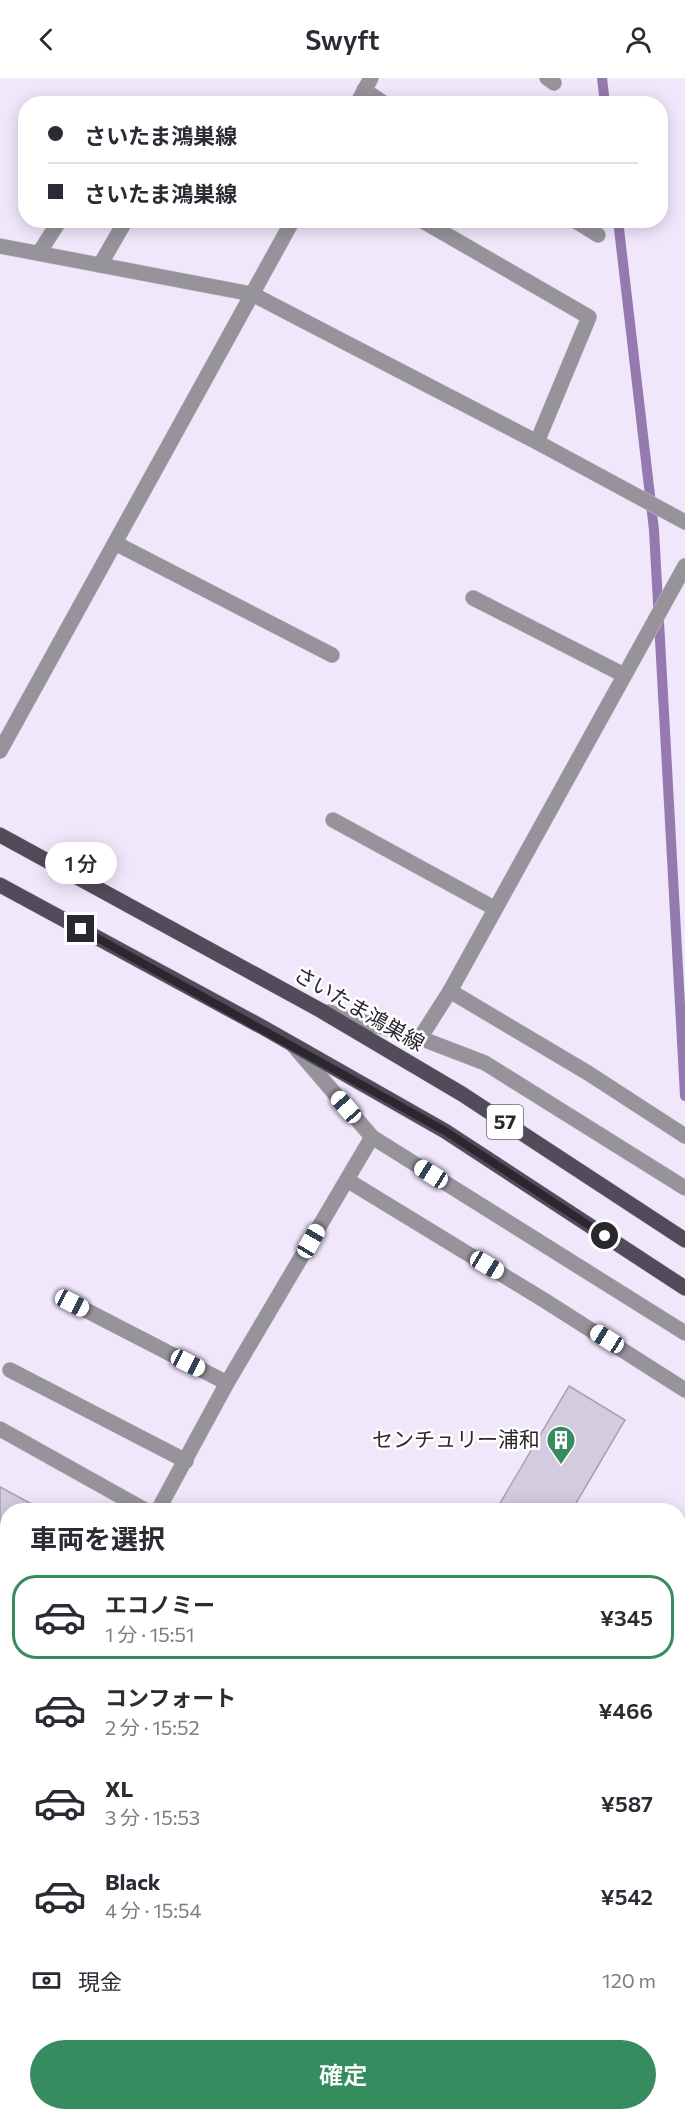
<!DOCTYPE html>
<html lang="ja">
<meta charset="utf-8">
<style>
body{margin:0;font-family:Commissioner,"Noto Sans JP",sans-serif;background:#f7f7f7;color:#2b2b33;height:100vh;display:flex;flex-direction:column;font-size:22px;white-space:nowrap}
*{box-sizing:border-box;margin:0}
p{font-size:20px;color:#7c7c81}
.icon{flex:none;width:33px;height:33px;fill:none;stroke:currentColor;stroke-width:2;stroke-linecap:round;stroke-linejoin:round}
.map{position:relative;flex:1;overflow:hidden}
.details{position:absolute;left:0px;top:1425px;width:686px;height:618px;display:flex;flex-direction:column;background:#fff;border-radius:24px 24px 0 0;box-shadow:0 3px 15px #0003}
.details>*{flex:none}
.guide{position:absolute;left:18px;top:18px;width:650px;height:132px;border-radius:24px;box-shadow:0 3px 15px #0003;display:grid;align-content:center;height:132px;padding:0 30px;background:#fff}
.end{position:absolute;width:27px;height:27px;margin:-14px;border:8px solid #2a272e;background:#fff;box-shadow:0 0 0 3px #fff}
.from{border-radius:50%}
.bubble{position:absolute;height:42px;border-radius:21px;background:#fff;box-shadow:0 3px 15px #0003;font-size:20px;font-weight:600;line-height:42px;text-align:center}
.car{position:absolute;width:18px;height:36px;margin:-18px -9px;border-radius:8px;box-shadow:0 0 4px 2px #0007;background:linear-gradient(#fff 24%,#345 0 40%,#fff 0 76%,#345 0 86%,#fff 0)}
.guide b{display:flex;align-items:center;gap:21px;height:57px;font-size:22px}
.guide b+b{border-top:2px solid #e1e1e2}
.guide i{width:15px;height:15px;background:#2b2b33}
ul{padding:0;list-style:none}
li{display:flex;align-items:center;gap:18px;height:84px;margin:0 12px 9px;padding:0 18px;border:3px solid transparent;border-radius:24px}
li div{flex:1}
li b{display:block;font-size:22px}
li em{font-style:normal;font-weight:600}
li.selected{border-color:#378c5f}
li>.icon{width:54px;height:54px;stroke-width:1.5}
h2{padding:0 30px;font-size:27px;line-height:72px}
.pay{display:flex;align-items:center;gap:15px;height:66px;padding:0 30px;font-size:22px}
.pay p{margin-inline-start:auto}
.cta{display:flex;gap:12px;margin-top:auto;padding:12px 30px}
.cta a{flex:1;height:69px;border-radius:36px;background:#378c5f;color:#fff;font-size:24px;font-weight:600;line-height:69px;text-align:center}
header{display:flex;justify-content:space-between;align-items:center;height:78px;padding:0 30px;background:#fff;font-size:27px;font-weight:600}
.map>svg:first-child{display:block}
</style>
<header><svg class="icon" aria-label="back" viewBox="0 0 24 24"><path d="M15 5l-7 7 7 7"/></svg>Swyft<svg class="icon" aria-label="person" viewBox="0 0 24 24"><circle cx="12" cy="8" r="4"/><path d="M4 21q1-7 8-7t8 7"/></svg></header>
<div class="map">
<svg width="685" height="2043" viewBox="0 0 685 2043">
<rect width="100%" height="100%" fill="#f0e7fb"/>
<polygon fill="#e5d9f3" points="204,2036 306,2036 318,2043 210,2043 202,2038"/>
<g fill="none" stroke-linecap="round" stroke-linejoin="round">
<g stroke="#947aae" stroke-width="10">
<polyline points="602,0 605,26"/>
<polyline points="618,142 654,452 685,1018"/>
</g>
</g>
<g fill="#d4cbde" stroke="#a9a0b3" stroke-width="1.5">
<polygon points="569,1308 625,1342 572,1432 496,1432"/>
<polygon points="0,1409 43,1432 8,1432 8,1688 0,1701"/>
<polygon points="678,1519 685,1523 685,1552 678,1564"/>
<polygon points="683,1617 685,1618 685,1687 678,1683 678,1627"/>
<polygon points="678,1692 684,1696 678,1707"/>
<polygon points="685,1713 685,1741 678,1737 678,1726"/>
<polygon points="678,1746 685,1751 685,1774 678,1770"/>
<polygon points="72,2036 149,2036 162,2043 68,2043"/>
<polygon points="451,2036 465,2043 447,2043"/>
<polygon points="521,2036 572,2036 585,2043 517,2043"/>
</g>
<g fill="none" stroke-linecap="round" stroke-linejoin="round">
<g stroke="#ccc4d6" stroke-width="16">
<g id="service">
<polyline points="547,0 554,5"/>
<polyline points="364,12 385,26"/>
<polyline points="421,142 589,239 537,364"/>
<polyline points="574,142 598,157"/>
<polyline points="39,175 60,142"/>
<polyline points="100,187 126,142"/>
<polyline points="115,465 332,577"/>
<polyline points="473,520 624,597"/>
<polyline points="333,742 494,830"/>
<polyline points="72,1225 227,1305"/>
<polyline points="10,1292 186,1383"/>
<polyline points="0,1351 145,1432"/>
<polyline points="650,2036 654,2038"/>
</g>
</g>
<g stroke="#ccc4d6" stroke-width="16">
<g id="minor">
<polyline points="357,26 371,0"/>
<polyline points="0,168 252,216 537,364 685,444"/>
<polyline points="0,673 293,142"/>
<polyline points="450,913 588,995 685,1058"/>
<polyline points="329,934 420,960 485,985 685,1110"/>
<polyline points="420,960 450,913 685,488"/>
<polyline points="294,968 372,1059 685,1255"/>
<polyline points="347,1102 547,1224 685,1312"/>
<polyline points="158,1432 227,1305 372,1059"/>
<polyline points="678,1592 685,1578"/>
<polyline points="0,1718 8,1704"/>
<polyline points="425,2043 430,2036"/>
</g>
</g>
<g stroke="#ccc4d6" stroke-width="16">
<g id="primary">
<polyline points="0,757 320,932 462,1016 685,1162"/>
<polyline points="0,807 264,950 445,1053 685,1210"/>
</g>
</g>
<use href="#service" stroke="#97939b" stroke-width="15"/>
<use href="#minor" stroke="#97939b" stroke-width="15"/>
<use href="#primary" stroke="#524b59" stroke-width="15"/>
</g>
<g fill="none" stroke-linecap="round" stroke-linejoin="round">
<polyline stroke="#2a272e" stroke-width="8" points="81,851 445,1053 605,1158"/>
</g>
<defs>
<g id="building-pin" transform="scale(1.5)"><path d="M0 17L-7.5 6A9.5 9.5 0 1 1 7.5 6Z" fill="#378c5f" stroke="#fff"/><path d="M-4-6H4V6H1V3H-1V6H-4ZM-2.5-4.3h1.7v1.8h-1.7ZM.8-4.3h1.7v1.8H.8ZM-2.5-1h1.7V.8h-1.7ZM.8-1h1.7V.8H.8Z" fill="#fff"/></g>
</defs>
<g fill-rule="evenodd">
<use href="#building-pin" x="561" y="1362"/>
</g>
<g text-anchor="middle" stroke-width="5" stroke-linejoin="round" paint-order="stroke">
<rect fill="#fff" stroke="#6a686d" stroke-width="1.5" x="487" y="1027" width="36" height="34" rx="4.5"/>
<g font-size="20" font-weight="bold" fill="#2a272e">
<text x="505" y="1051">57</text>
</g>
<g font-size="21" fill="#2a272e" stroke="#fff">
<text transform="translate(359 931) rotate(30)" y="7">さいたま鴻巣線</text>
</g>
<g font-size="21" fill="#2a272e" stroke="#fff" text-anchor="end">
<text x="540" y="1369">センチュリー浦和</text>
</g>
</g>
</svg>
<i class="end from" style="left:605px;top:1158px"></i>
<i class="end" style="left:81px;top:851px"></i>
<div class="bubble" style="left:45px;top:764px;width:72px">1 分</div>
<i class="car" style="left:346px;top:1029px;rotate:319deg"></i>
<i class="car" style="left:431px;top:1096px;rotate:302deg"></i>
<i class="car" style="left:311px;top:1163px;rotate:30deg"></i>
<i class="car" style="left:487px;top:1187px;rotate:121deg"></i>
<i class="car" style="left:72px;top:1225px;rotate:118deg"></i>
<i class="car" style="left:607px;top:1261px;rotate:302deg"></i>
<i class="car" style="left:188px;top:1285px;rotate:117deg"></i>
<div class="guide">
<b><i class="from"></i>さいたま鴻巣線</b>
<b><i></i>さいたま鴻巣線</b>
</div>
<section class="details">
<h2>車両を選択</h2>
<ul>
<li class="selected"><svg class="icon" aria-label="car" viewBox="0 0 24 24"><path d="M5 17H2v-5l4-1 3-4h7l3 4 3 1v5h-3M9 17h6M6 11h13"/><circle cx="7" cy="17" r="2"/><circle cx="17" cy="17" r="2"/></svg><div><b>エコノミー</b><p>1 分 · 15:51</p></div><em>¥345</em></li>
<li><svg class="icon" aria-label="car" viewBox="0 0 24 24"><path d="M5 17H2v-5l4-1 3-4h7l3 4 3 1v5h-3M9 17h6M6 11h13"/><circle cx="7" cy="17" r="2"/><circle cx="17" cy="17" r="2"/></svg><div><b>コンフォート</b><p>2 分 · 15:52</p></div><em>¥466</em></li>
<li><svg class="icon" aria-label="car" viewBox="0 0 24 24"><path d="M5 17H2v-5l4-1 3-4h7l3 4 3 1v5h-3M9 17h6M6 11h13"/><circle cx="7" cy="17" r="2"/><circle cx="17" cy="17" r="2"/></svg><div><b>XL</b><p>3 分 · 15:53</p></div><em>¥587</em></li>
<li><svg class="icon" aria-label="car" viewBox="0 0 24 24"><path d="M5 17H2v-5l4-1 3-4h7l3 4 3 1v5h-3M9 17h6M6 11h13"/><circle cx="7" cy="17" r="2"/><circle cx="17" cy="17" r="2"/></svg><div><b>Black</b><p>4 分 · 15:54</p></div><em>¥542</em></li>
</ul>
<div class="pay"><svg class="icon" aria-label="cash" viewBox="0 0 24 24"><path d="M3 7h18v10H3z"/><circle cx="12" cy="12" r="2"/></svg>現金<p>120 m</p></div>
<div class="cta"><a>確定</a></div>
</section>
</div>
